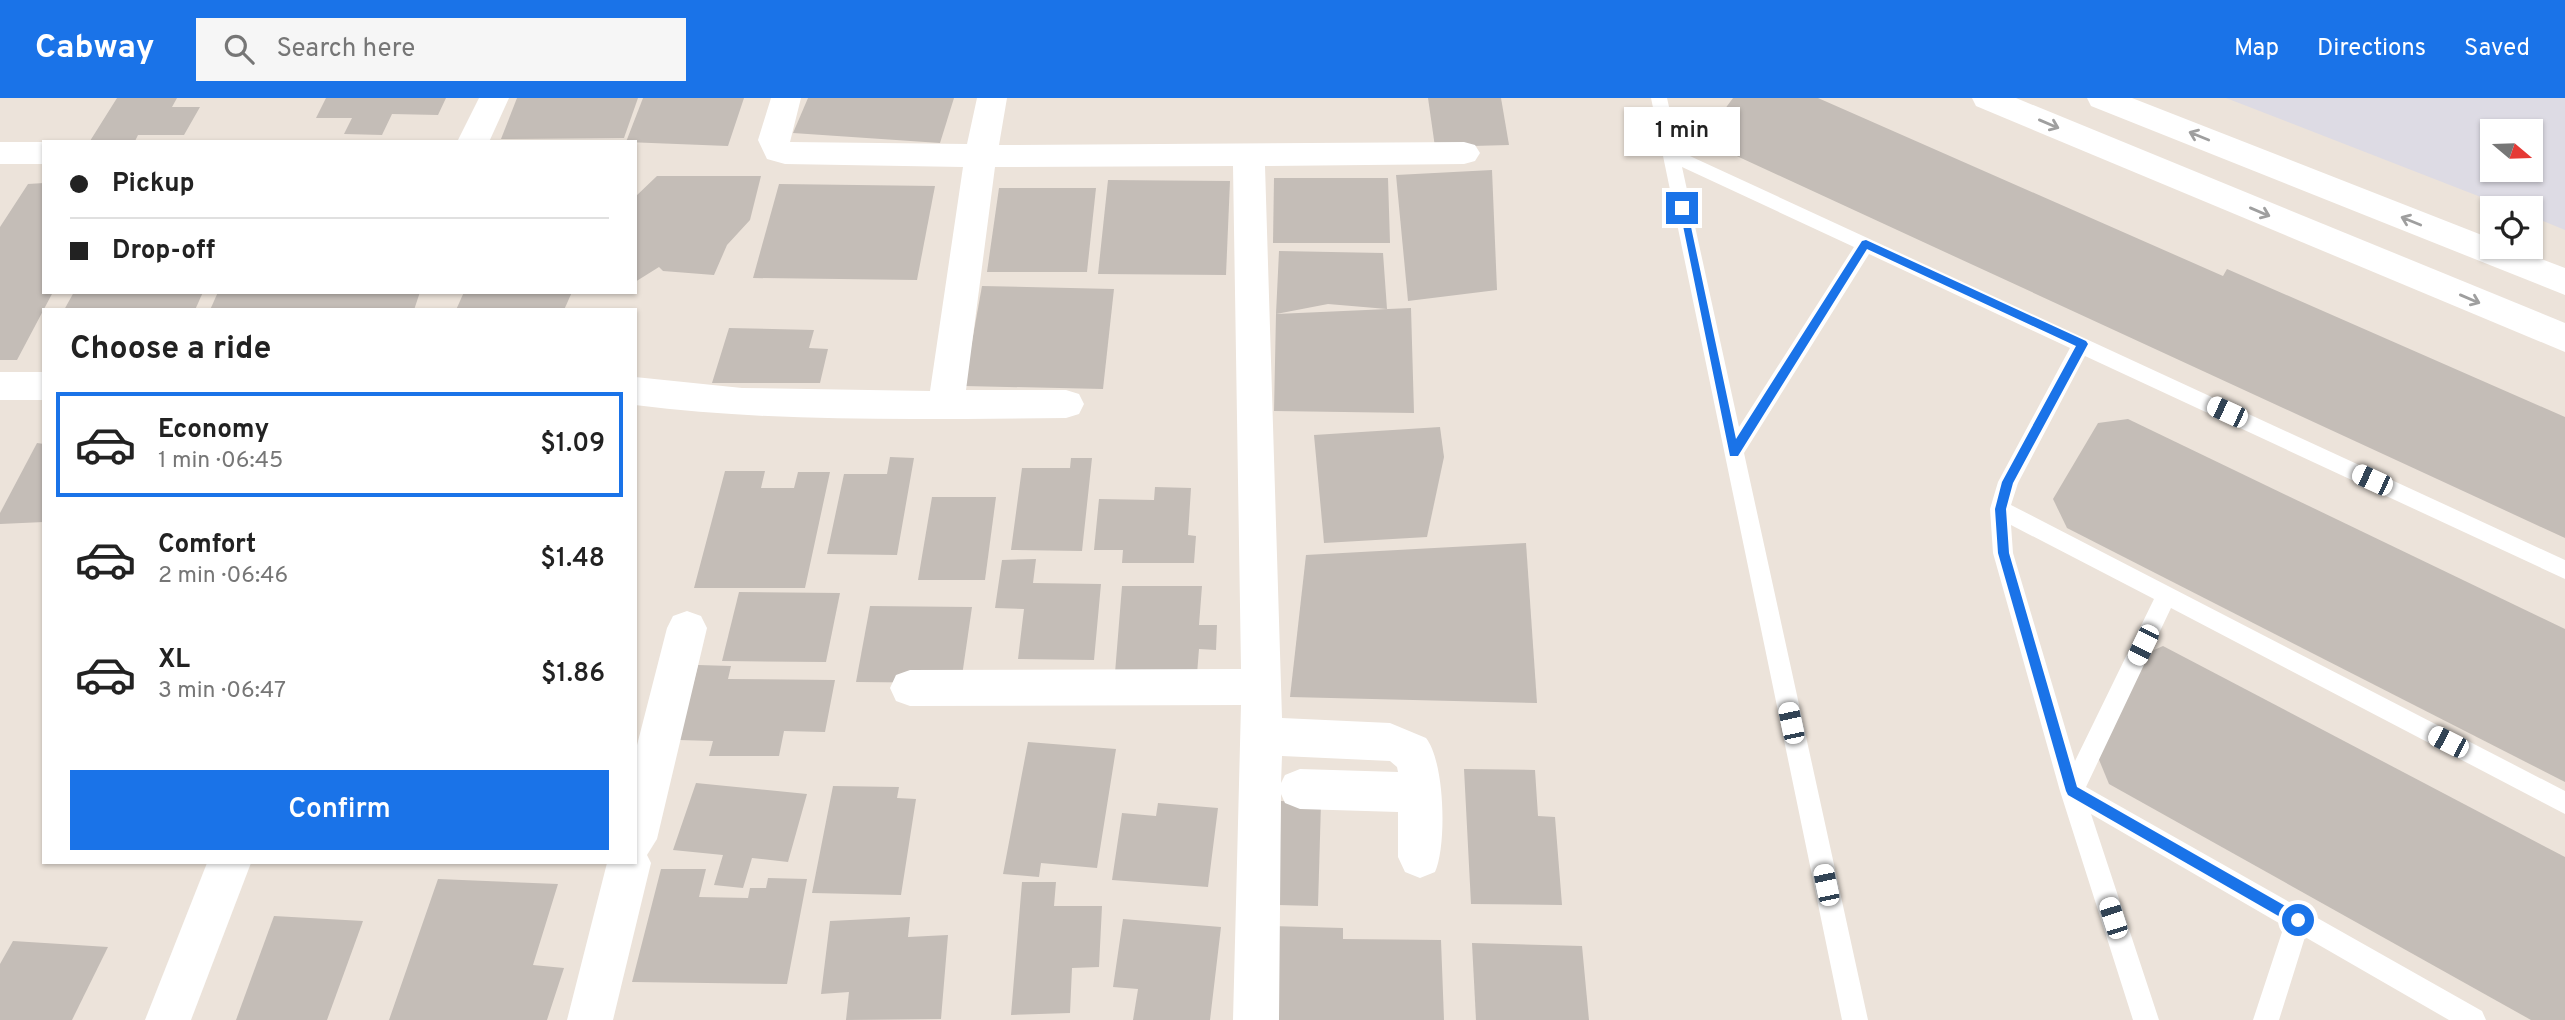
<!DOCTYPE html>
<meta charset="utf-8">
<style>
body{margin:0;font-family:Overpass,sans-serif;background:#f6f6f6;color:#222;height:100vh;display:flex;flex-direction:column;font-size:26px;white-space:nowrap}
*{box-sizing:border-box;margin:0}
p{font-size:23px;color:#767676}
.icon{flex:none;width:38px;height:38px;fill:none;stroke:currentColor;stroke-width:2;stroke-linecap:round;stroke-linejoin:round}
.map{position:relative;flex:1;overflow:hidden}
.drawer{position:absolute;left:42px;top:210px;width:595px;height:556px;display:flex;flex-direction:column;background:#fff;border-radius:0px;box-shadow:0 2px 5px #0004}
.drawer>*{flex:none}
.hud{position:absolute;left:42px;top:42px;width:595px;height:154px;border-radius:0px;box-shadow:0 2px 5px #0004;display:grid;align-content:center;height:154px;padding:0 28px;background:#fff}
.needle{width:46px;rotate:109deg}
.tools{position:absolute;left:2480px;top:21px;display:grid;gap:14px}
.tools a{display:grid;place-items:center;width:63px;height:63px;border-radius:0px;background:#fff;box-shadow:0 2px 5px #0004;font-size:35px}
.end{position:absolute;width:32px;height:32px;margin:-16px;border:9px solid #1a73e8;background:#fff;box-shadow:0 0 0 4px #fff}
.from{border-radius:50%}
.bubble{position:absolute;height:49px;border-radius:0px;background:#fff;box-shadow:0 2px 5px #0004;font-size:23px;font-weight:600;line-height:49px;text-align:center}
.car{position:absolute;width:21px;height:42px;margin:-21px -10px;border-radius:9px;box-shadow:0 0 5px 2px #0007;background:linear-gradient(#fff 24%,#345 0 40%,#fff 0 76%,#345 0 86%,#fff 0)}
.hud b{display:flex;align-items:center;gap:24px;height:66px;font-size:26px}
.hud b+b{border-top:2px solid #e0e0e0}
.hud i{width:18px;height:18px;background:#222}
ul{padding:0;list-style:none}
li{display:flex;align-items:center;gap:21px;height:105px;margin:0 14px 10px;padding:0 14px;border:4px solid transparent;border-radius:0px}
li div{flex:1}
li b{display:block;font-size:26px}
li em{font-style:normal;font-weight:600}
li.active{border-color:#1a73e8}
li>.icon{width:63px;height:63px;stroke-width:1.5}
h2{padding:0 28px;font-size:32px;line-height:84px}
.button{display:flex;gap:14px;margin-top:auto;padding:14px 28px}
.button a{flex:1;height:80px;border-radius:0px;background:#1a73e8;color:#fff;font-size:28px;font-weight:600;line-height:80px;text-align:center}
header{display:flex;align-items:center;gap:42px;box-sizing:border-box;height:98px;padding:0 35px;background:#1a73e8;color:#fff}
header strong{font-size:33px}
nav{display:flex;gap:38px;margin-inline-start:auto;font-size:24px}
.search{width:490px;height:63px;background:#f6f6f6;display:flex;align-items:center;gap:18px;box-sizing:border-box;padding:0 24px;border-radius:0px;color:#767676;font-size:26px}
.map>svg:first-child{display:block}
</style>
<header>
<strong>Cabway</strong>
<div class="search"><svg class="icon" aria-label="search" viewBox="0 0 24 24"><circle cx="10" cy="10" r="6"/><path d="M15 15l6 6"/></svg>Search here</div>
<nav><a>Map</a><a>Directions</a><a>Saved</a></nav>
</header>
<div class="map">
<svg width="2565" height="922" viewBox="0 0 2565 922">
<rect width="100%" height="100%" fill="#ece3da"/>
<path fill="#dddbe4" fill-rule="evenodd" d="M2226,0H2565V132L2531,118L2530,110H2509ZM2492,33H2530V72H2492Z"/>
<g fill="#c4bdb7">
<polygon points="117,0 177,0 172,9 200,9 184,37 138,37 135,43 90,43"/>
<polygon points="326,0 446,0 438,17 392,16 382,37 344,36 352,20 316,20"/>
<polygon points="517,0 638,0 624,40 501,41"/>
<polygon points="643,0 744,0 728,48 626,44"/>
<polygon points="808,0 954,0 940,45 793,35"/>
<polygon points="1428,0 1501,0 1509,47 1435,49"/>
<polygon points="1733,0 1818,0 2223,178 2227,171 2565,319 2565,440 1702,42"/>
<polygon points="1492,72 1497,192 1408,203 1396,77"/>
<polygon points="657,78 761,78 750,122 727,147 714,177 663,173 659,169 635,184 635,99"/>
<polygon points="1274,80 1388,80 1390,145 1273,145"/>
<polygon points="1108,82 1230,83 1226,177 1098,176"/>
<polygon points="44,85 44,194 53,194 17,262 0,262 0,129 28,86"/>
<polygon points="779,86 935,88 917,182 753,180"/>
<polygon points="999,90 1096,90 1087,174 987,174"/>
<polygon points="1279,153 1383,155 1387,211 1328,206 1276,216 1411,210 1414,315 1274,313 1276,216"/>
<polygon points="982,188 1114,191 1103,291 964,288"/>
<polygon points="74,194 203,194 195,212 64,212"/>
<polygon points="218,194 420,194 414,212 210,212"/>
<polygon points="464,194 572,194 564,212 456,212"/>
<polygon points="729,230 814,232 809,250 828,251 820,285 712,285"/>
<polygon points="2128,321 2565,531 2565,684 2067,430 2053,401 2098,325"/>
<polygon points="1440,329 1444,359 1427,439 1324,445 1314,337"/>
<polygon points="37,345 44,346 44,424 0,426 0,415"/>
<polygon points="890,359 914,360 897,457 827,456 844,376 887,376"/>
<polygon points="1071,360 1092,360 1082,453 1011,452 1022,370 1070,370"/>
<polygon points="725,373 765,373 761,390 794,390 798,374 830,374 805,490 694,490"/>
<polygon points="1155,389 1191,390 1188,437 1196,438 1194,465 1122,465 1123,452 1094,452 1099,401 1154,402"/>
<polygon points="932,399 996,399 985,482 918,482"/>
<polygon points="1526,445 1537,605 1290,599 1306,457"/>
<polygon points="1036,461 1033,485 1101,486 1094,562 1018,561 1024,511 995,510 1002,462"/>
<polygon points="1122,488 1202,488 1199,527 1217,527 1216,552 1199,551 1197,576 1115,575"/>
<polygon points="739,494 840,495 826,564 722,563"/>
<polygon points="870,508 972,509 961,585 856,584"/>
<polygon points="2163,548 2565,759 2565,922 2531,922 2109,686 2095,652 2145,556"/>
<polygon points="698,567 731,568 728,581 835,582 825,634 784,633 779,658 709,658 713,643 679,642"/>
<polygon points="1028,644 1116,651 1097,770 1041,765 1039,779 1003,776"/>
<polygon points="1464,671 1535,672 1538,718 1555,719 1562,807 1471,806"/>
<polygon points="696,685 807,696 788,764 752,760 743,790 714,787 723,757 673,752"/>
<polygon points="833,688 899,689 897,700 916,701 901,797 812,795"/>
<polygon points="1281,703 1321,705 1318,808 1278,807"/>
<polygon points="1158,705 1218,710 1208,789 1112,782 1122,715 1156,718"/>
<polygon points="661,771 706,771 699,799 748,800 750,790 766,790 768,780 807,781 787,886 632,884"/>
<polygon points="438,781 558,786 533,867 564,870 547,922 389,922"/>
<polygon points="1022,784 1056,784 1054,808 1102,808 1099,869 1072,870 1070,915 1011,917"/>
<polygon points="274,818 363,823 327,922 236,922"/>
<polygon points="910,819 908,839 948,837 941,921 846,922 849,894 821,896 830,823"/>
<polygon points="1123,821 1221,829 1210,922 1133,922 1138,891 1113,889"/>
<polygon points="1271,828 1343,830 1343,841 1441,842 1444,922 1270,922"/>
<polygon points="13,843 108,849 72,922 0,922 0,866"/>
<polygon points="1472,845 1582,848 1589,922 1476,922"/>
</g>
<g fill="none" stroke-linecap="round" stroke-linejoin="round">
<path fill="#fff" fill-rule="evenodd" d="M1651,0H1667L1679,53L2565,462V481L2085,258L2018,385L2011,407L2565,693V716L2171,510L2086,689L2482,913L2486,922H2449L2305,839L2279,922H2253L2284,828L2091,716L2159,922H2133L2060,693L1993,455L1990,411L1998,384L2070,250L1869,156L1744,355L1868,922H1842ZM1682,69L1854,149L1739,329ZM2011,427L2154,501L2075,663L2013,455Z"/>
<g fill="#fff" fill-rule="evenodd">
<polygon points="479,0 509,0 489,44 457,44"/>
<path d="M771,0H801L790,44L967,46L977,0H1007L999,47L1464,44L1475,47L1480,55L1475,63L1464,66L1265,68L1282,620L1390,625L1426,640C1445,664 1447,747 1435,774L1420,780L1405,774L1398,759V714L1300,711L1285,705L1281,696L1279,922H1233L1241,607L910,608L896,603L890,590L896,577L910,572L1241,571L1233,68L995,69L966,292H1066L1079,296L1084,306L1079,316L1066,320C922,321 779,325 635,307V279L742,290L930,293L963,69L785,66L767,61L758,42ZM1282,658L1390,663L1397,669L1398,674L1300,671L1285,677L1281,685Z"/>
<rect x="0" y="44" width="44" height="22"/>
<rect x="0" y="274" width="44" height="28"/>
<polygon points="687,513 701,518 707,530 657,741 647,757 651,765 613,922 567,922 607,765 635,765 635,655 667,530 673,518"/>
<polygon points="207,765 251,765 191,922 145,922"/>
</g>
<g fill="#fff" fill-rule="evenodd">
<polygon points="1972,0 2016,0 2565,225 2565,254 1976,8"/>
<polygon points="2087,0 2132,0 2492,141 2492,149 2510,149 2565,170 2565,197 2091,8"/>
</g>
</g>
<defs><path id="oneway-shaft" d="M-6 0H5M1.5-3L5.5 0L1.5 3" fill="none" stroke-width="1.6" stroke-linecap="round" stroke-linejoin="round" transform="scale(1.75)"/></defs>
<g stroke="#9f9f9f">
<use href="#oneway-shaft" transform="translate(2049 26) rotate(23)"/>
<use href="#oneway-shaft" transform="translate(2199 38) rotate(-158)"/>
<use href="#oneway-shaft" transform="translate(2260 114) rotate(23)"/>
<use href="#oneway-shaft" transform="translate(2411 123) rotate(-158)"/>
<use href="#oneway-shaft" transform="translate(2470 201) rotate(23)"/>
</g>
<polygon fill="#1a73e8" points="1679,108 1687,110 1736,341 1862,143 1866,142 2086,243 2088,246 2013,385 2006,411 2009,455 2077,689 2303,818 2303,827 2294,827 2068,697 2066,693 1998,455 1995,411 2002,384 2076,248 1867,151 1738,358 1730,358"/>
</svg>
<div class="tools">
<a><svg class="needle" viewBox="-14 -14 28 28"><path d="M0-13l5 13h-10z" fill="#e53935"/><path d="M0 13l5-13h-10z" fill="#767676"/></svg></a>
<a><svg class="icon" aria-label="locate" viewBox="0 0 24 24"><circle cx="12" cy="12" r="6"/><path d="M12 2v4M12 18v4M2 12h4M18 12h4"/></svg></a>
</div>
<i class="end from" style="left:2298px;top:822px"></i>
<i class="end" style="left:1682px;top:110px"></i>
<div class="bubble" style="left:1624px;top:9px;width:116px">1 min</div>
<i class="car" style="left:2227px;top:314px;rotate:295deg"></i>
<i class="car" style="left:2372px;top:382px;rotate:295deg"></i>
<i class="car" style="left:2143px;top:547px;rotate:206deg"></i>
<i class="car" style="left:1791px;top:625px;rotate:348deg"></i>
<i class="car" style="left:2448px;top:644px;rotate:297deg"></i>
<i class="car" style="left:1826px;top:787px;rotate:348deg"></i>
<i class="car" style="left:2113px;top:820px;rotate:342deg"></i>
<div class="hud">
<b><i class="from"></i>Pickup</b>
<b><i></i>Drop-off</b>
</div>
<section class="drawer">
<h2>Choose a ride</h2>
<ul>
<li class="active"><svg class="icon" aria-label="car" viewBox="0 0 24 24"><path d="M5 17H2v-5l4-1 3-4h7l3 4 3 1v5h-3M9 17h6M6 11h13"/><circle cx="7" cy="17" r="2"/><circle cx="17" cy="17" r="2"/></svg><div><b>Economy</b><p>1 min · 06:45</p></div><em>$1.09</em></li>
<li><svg class="icon" aria-label="car" viewBox="0 0 24 24"><path d="M5 17H2v-5l4-1 3-4h7l3 4 3 1v5h-3M9 17h6M6 11h13"/><circle cx="7" cy="17" r="2"/><circle cx="17" cy="17" r="2"/></svg><div><b>Comfort</b><p>2 min · 06:46</p></div><em>$1.48</em></li>
<li><svg class="icon" aria-label="car" viewBox="0 0 24 24"><path d="M5 17H2v-5l4-1 3-4h7l3 4 3 1v5h-3M9 17h6M6 11h13"/><circle cx="7" cy="17" r="2"/><circle cx="17" cy="17" r="2"/></svg><div><b>XL</b><p>3 min · 06:47</p></div><em>$1.86</em></li>
</ul>
<div class="button"><a>Confirm</a></div>
</section>
</div>
